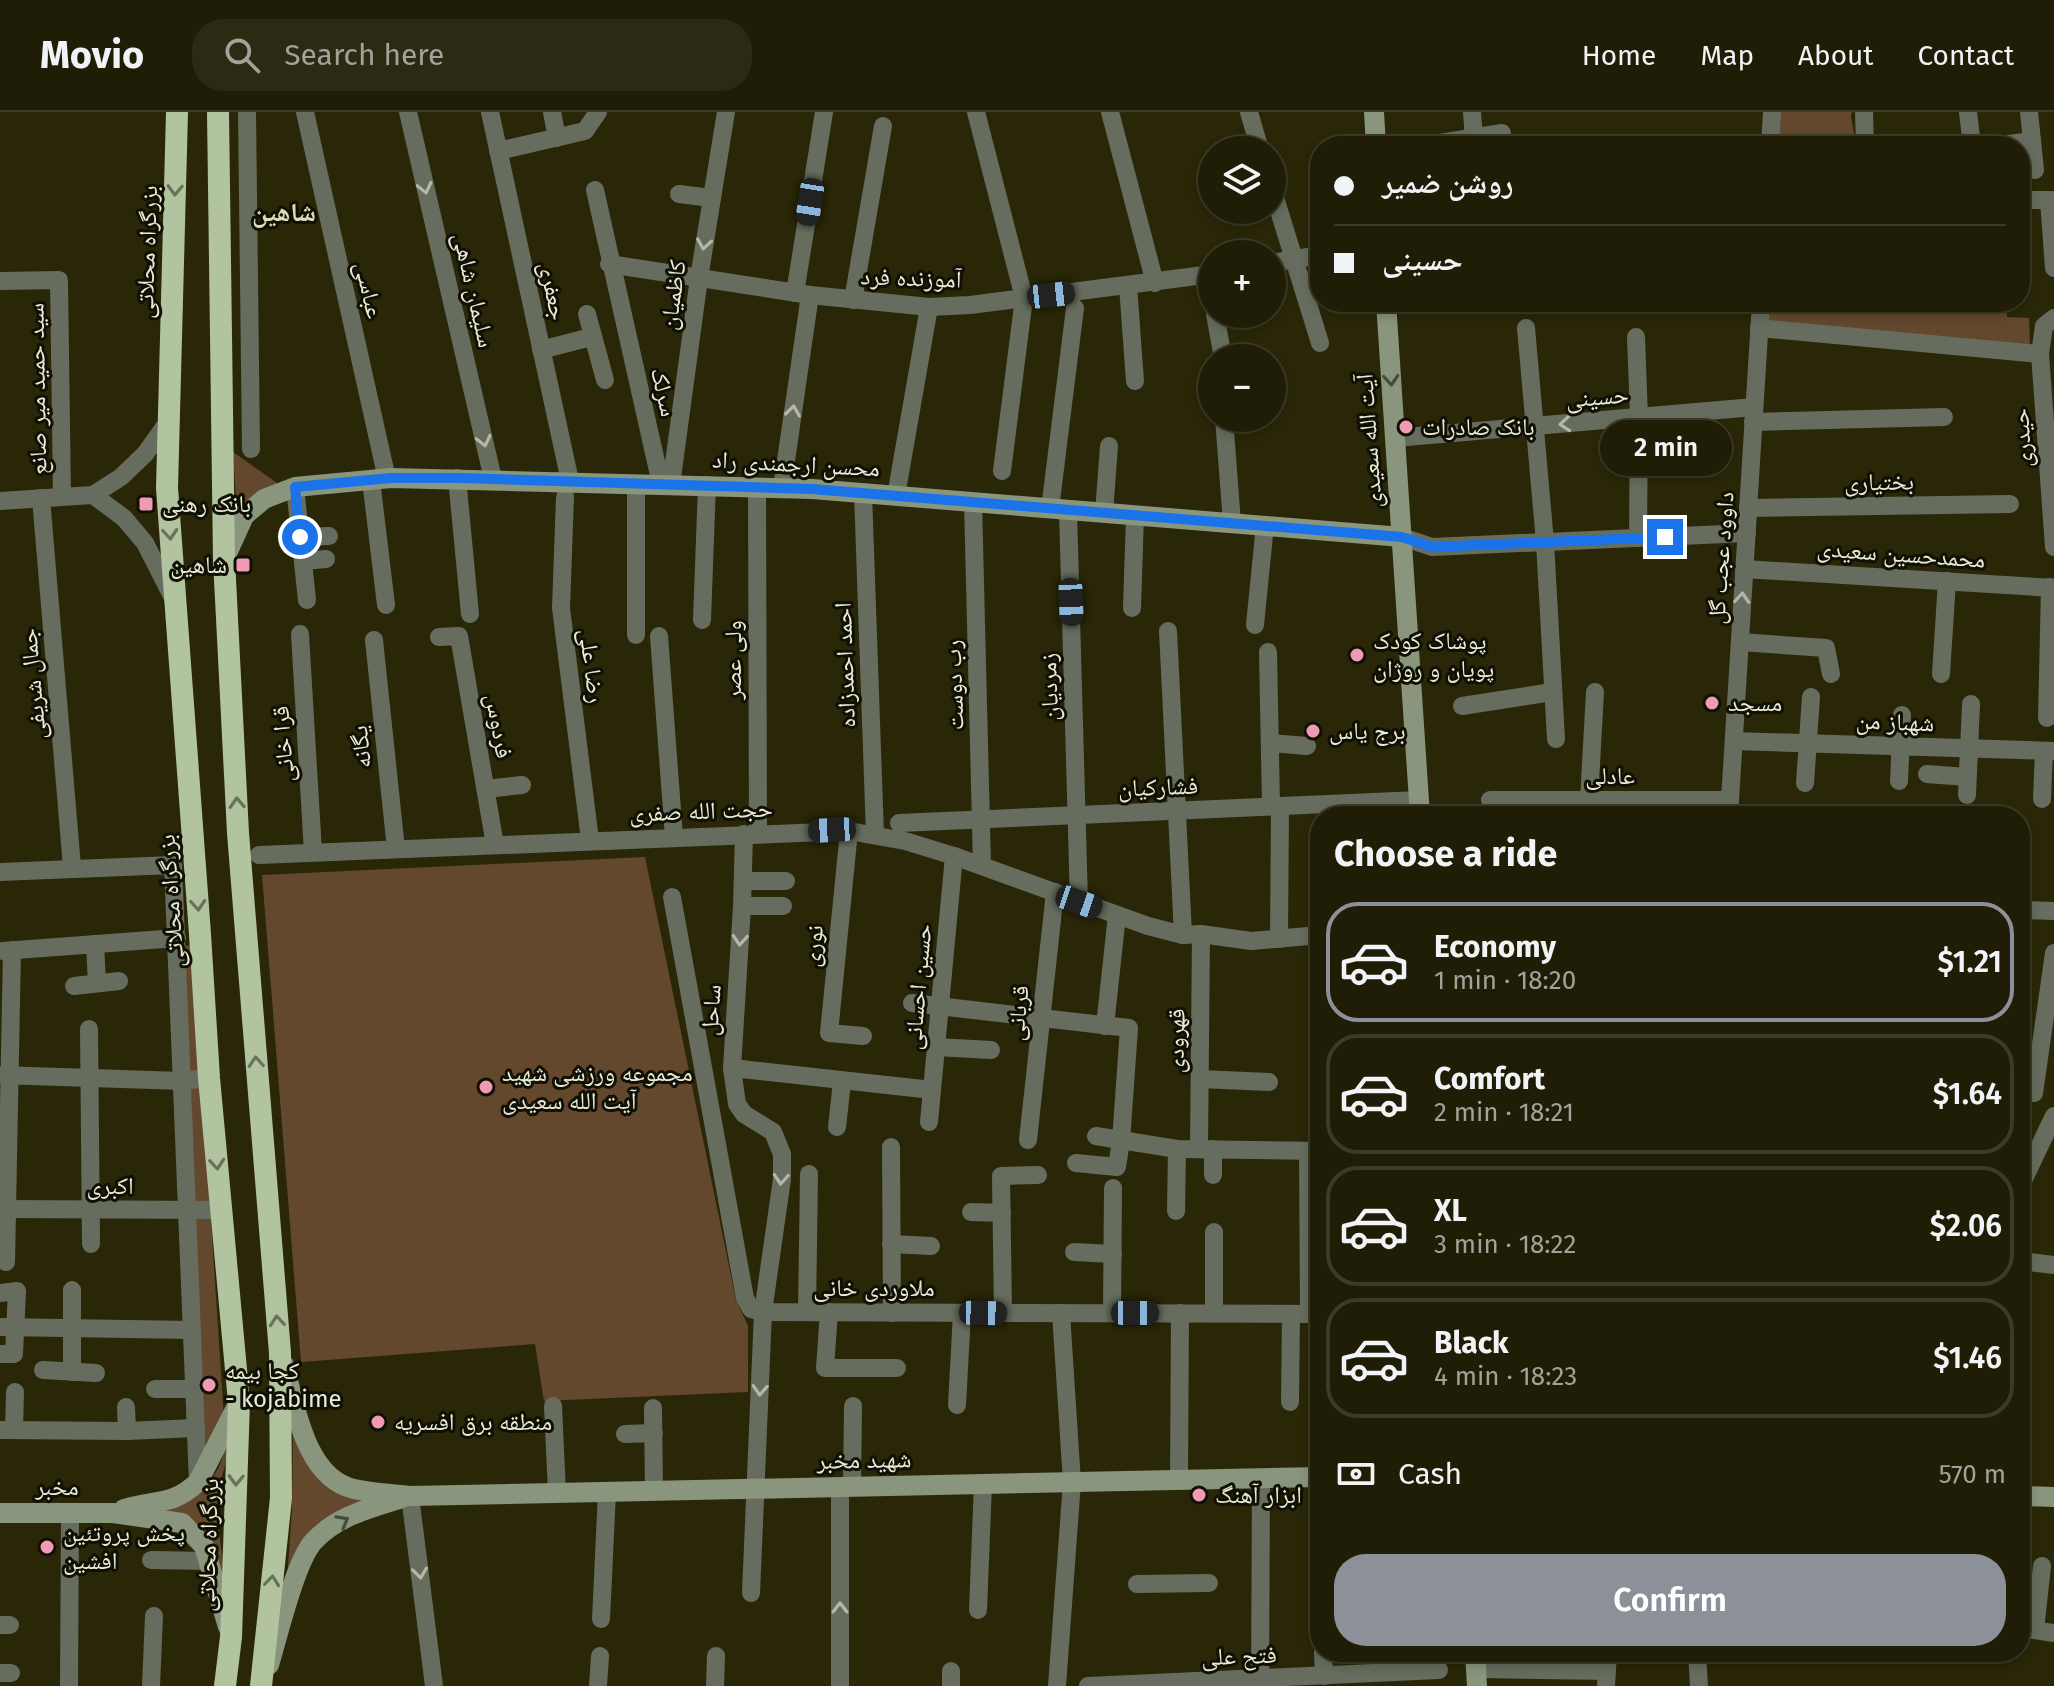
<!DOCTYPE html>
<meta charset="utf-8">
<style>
body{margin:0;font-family:"Fira Sans","Noto Naskh Arabic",sans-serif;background:#2c2a13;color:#f1f3f6;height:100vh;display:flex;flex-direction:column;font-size:30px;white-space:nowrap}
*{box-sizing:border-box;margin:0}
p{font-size:26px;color:#a1a29a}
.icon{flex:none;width:44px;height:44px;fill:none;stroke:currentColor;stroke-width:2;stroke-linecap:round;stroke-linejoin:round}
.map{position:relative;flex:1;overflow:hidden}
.details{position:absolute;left:1310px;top:694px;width:720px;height:856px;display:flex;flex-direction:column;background:#1f1d05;border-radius:32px;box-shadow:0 4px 12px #0003,0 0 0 2px #3c3b27}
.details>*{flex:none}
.banner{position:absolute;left:1310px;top:24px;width:720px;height:176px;border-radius:32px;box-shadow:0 4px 12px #0003,0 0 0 2px #3c3b27;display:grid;align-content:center;height:176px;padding:0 24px;background:#1f1d05}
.buttons{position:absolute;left:1198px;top:24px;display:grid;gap:16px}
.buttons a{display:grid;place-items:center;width:88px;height:88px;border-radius:50%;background:#1f1d05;box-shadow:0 4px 12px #0003,0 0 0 2px #3c3b27;font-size:40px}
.end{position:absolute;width:36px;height:36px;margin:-18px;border:10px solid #1a73e8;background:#fff;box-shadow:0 0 0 4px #fff}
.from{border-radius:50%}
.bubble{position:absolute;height:56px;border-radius:28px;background:#1f1d05;box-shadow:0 4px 12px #0003,0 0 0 2px #3c3b27;font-size:26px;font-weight:600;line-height:56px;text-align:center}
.car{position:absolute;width:24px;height:48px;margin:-24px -12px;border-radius:10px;box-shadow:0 0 6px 2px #0007;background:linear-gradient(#222 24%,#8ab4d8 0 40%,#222 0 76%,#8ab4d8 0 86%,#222 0)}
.banner b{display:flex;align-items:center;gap:28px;height:76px;font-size:30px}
.banner b+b{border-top:2px solid #3c3b27}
.banner i{width:20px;height:20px;background:#f1f3f6}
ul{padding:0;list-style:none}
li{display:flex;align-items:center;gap:24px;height:120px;margin:0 16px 12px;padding:0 8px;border:4px solid #3c3b27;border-radius:32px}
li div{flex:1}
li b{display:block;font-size:30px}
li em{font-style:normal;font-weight:600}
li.current{border-color:#8c9099}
li>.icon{width:72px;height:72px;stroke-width:1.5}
h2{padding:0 24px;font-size:36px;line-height:96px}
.pay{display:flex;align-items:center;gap:20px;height:88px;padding:0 24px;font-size:30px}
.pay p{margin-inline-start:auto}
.cta{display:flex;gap:16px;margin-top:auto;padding:16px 24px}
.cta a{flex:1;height:92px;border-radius:32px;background:#8c9099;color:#fff;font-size:32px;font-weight:600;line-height:92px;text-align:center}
header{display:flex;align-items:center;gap:48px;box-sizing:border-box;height:112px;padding:0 40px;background:#1f1d05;border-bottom:2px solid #3c3b27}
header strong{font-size:38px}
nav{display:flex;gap:44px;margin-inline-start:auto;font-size:28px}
.search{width:560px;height:72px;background:#2c2a13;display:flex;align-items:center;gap:20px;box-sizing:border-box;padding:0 28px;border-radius:32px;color:#a1a29a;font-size:30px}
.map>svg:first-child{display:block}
</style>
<header>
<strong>Movio</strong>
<div class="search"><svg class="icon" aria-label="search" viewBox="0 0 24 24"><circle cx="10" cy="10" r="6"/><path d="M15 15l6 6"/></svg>Search here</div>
<nav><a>Home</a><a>Map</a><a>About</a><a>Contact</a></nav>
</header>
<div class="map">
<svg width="2054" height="1574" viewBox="0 0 2054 1574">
<rect width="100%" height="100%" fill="#292707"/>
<g fill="#63482e">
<polygon points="1779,0 1852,0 1851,4 1856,34 1777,34"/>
<polygon points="1768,190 2006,190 2007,205 2029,206 2030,233 1767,210"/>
<polygon points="233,340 280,373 237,403"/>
<polygon points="645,745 736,1188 748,1214 748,1280 544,1289 535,1232 301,1250 262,763"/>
<polygon points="193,833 224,1307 206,1344 183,834"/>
<path d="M293,1312L306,1346L391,1385C365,1393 322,1399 306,1424C295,1441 292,1465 286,1484L292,1396Z"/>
<path d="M227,1333L230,1337C224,1357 217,1377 217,1398C218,1426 226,1453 225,1480C212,1406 206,1411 135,1402L208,1372L218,1357Z"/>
</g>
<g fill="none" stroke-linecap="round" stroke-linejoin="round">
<g stroke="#666d5e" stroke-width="18">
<polyline points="247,0 251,337"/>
<polyline points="305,0 387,367"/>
<polyline points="408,0 493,367"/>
<polyline points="490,0 570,369"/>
<polyline points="552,0 557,26"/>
<polyline points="976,0 1024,186 1002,359"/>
<polyline points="1110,0 1155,171"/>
<polyline points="1249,0 1260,38"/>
<polyline points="1472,0 1474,27"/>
<polyline points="1864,0 1865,34"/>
<polyline points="1968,0 1972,34"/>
<polyline points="2029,0 2035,58"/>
<polyline points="1517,31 1517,34"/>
<polyline points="1421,34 1502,21"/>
<polyline points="1770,34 1772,0"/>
<polyline points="1993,34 2032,29"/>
<polyline points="498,39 585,19 598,0"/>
<polyline points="1272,76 1320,231"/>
<polyline points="595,78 661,372"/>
<polyline points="679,82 712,86"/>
<polyline points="2023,88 2054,88"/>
<polyline points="2049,88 2054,156"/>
<polyline points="1272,151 1320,143"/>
<polyline points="609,152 810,183 929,195 970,193 1212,162"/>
<polyline points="0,169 59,168 62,385"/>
<polyline points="1128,174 1135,269"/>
<polyline points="795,181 824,0"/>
<polyline points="853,188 883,14"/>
<polyline points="587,202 605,268"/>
<polyline points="1215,202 1223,246"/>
<polyline points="2054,206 2044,214 2040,242 2054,435"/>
<polyline points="1526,216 1545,430 1556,627"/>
<polyline points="1759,216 2040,242"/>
<polyline points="1636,225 1639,305 1638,426"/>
<polyline points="541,238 591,225"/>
<polyline points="1224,306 1232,411"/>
<polyline points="1753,310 1944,305"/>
<polyline points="1395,326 1754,295"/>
<polyline points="457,366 470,502"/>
<polyline points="371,368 386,493"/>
<polyline points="671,373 699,166 726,0"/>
<polyline points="295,375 307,488"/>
<polyline points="757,375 758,721"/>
<polyline points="782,376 810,183"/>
<polyline points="863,381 875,723"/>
<polyline points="93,383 124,406 145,431 173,486"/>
<polyline points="896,384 929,195"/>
<polyline points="565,385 561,496 590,728"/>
<polyline points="41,386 72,755"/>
<polyline points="0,389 93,383 121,365 145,342 168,310"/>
<polyline points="973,390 982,754"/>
<polyline points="1748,396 2010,392"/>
<polyline points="1050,397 1075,196"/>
<polyline points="1068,399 1079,790"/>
<polyline points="1104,401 1109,334"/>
<polyline points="300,425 329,424"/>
<polyline points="1402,425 1432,435 1747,421"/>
<polyline points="303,449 326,447"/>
<polyline points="1744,457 2054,476"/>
<polyline points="1132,496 1135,403"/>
<polyline points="702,508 707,373"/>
<polyline points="1255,513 1265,413"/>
<polyline points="1168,519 1183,823"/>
<polyline points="300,522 313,740"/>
<polyline points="636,523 636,372"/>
<polyline points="659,524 674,725"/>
<polyline points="439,525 459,524 495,733"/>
<polyline points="374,528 396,737"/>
<polyline points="1740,530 1826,536 1831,562"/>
<polyline points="1268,540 1271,694"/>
<polyline points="1941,562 1947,469"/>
<polyline points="1462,594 1552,580"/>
<polyline points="2047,606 2050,475"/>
<polyline points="1734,629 2054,639"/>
<polyline points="1270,631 1307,634"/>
<polyline points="1927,662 1967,665"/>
<polyline points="1899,669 1902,603"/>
<polyline points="1805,671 1811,585"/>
<polyline points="486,677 522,673"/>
<polyline points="1967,683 1971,592"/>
<polyline points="2042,687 2044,639"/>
<polyline points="1490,688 1730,688"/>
<polyline points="1589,688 1595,580"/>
<polyline points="1729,704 1761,190"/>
<polyline points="899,711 1419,688"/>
<polyline points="849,719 829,921 863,924"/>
<polyline points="744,722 742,794 732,956 737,992 744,1002 773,1020 782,1042 782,1067 763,1200 751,1481"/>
<polyline points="259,743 849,719 905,729 954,744 1148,814 1183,823 1201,822 1251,829 1320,823"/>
<polyline points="0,760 173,753 198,1370"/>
<polyline points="743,769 786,769"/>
<polyline points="672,785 745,1186 751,1197 763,1200 1320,1202"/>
<polyline points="742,794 783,794"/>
<polyline points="2020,798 2054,799"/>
<polyline points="1279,827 1280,694"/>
<polyline points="95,832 97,871"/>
<polyline points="3,839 177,826"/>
<polyline points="74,874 119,869"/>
<polyline points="912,891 1129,916 1121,1029 1117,1055 1076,1051"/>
<polyline points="1105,914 1117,803"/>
<polyline points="89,917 91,1132"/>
<polyline points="936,935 991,938"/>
<polyline points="732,956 932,978"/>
<polyline points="0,963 182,969 209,966"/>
<polyline points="1200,967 1269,970"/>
<polyline points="2034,981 2054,841"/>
<polyline points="929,1010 954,744"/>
<polyline points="837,1015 842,970"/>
<polyline points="1096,1024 1177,1037 1320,1039"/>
<polyline points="1028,1028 1055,780"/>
<polyline points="891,1035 892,1201"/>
<polyline points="1199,1037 1201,822"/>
<polyline points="1213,1037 1213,1063"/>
<polyline points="1308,1039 1309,1202"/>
<polyline points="2020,1075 2054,1004"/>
<polyline points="0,1097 221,1098"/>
<polyline points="1176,1099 1177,1037"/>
<polyline points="971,1100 1002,1101"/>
<polyline points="891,1132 931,1134"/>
<polyline points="1074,1140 1113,1142"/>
<polyline points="2020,1149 2054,1153"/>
<polyline points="6,1150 12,838"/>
<polyline points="0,1181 17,1179 14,1242 0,1242"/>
<polyline points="807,1200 809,1062"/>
<polyline points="829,1200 825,1256 897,1256"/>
<polyline points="1003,1201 1001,1064 1038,1063"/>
<polyline points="1112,1201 1113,1076"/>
<polyline points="1214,1201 1214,1120"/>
<polyline points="0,1215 192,1218"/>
<polyline points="43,1258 96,1261"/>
<polyline points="72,1260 72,1178"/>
<polyline points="155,1277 195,1277"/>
<polyline points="1290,1290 1291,1202"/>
<polyline points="957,1293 962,1201"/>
<polyline points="553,1294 557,1381"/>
<polyline points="126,1295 127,1319"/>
<polyline points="653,1296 654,1378"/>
<polyline points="0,1318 127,1319 196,1316"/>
<polyline points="14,1318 15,1280"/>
<polyline points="625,1322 654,1321"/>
<polyline points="1179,1368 1180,1201"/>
<polyline points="852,1375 853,1294"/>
<polyline points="410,1384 434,1574"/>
<polyline points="151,1448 210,1449"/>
<polyline points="1137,1472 1209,1471"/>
<polyline points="978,1498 983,1372"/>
<polyline points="601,1507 607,1380"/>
<polyline points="0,1513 10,1513"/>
<polyline points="2020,1516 2054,1521"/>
<polyline points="2035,1518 2042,1454"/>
<polyline points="1323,1540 1324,1564"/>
<polyline points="1697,1540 1699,1574"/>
<polyline points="1476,1557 1607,1559"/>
<polyline points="951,1559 951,1574"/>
<polyline points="0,1561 11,1561"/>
<polyline points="69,1574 70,1401"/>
<polyline points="151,1574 154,1504"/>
<polyline points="598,1574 600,1544"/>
<polyline points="715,1574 716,1544"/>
<polyline points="840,1574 840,1375"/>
<polyline points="1057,1574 1072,1370 1061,1201"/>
<polyline points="1088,1574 1439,1558"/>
<polyline points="1260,1574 1261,1366"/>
<polyline points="1606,1574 1608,1540"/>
</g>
<g stroke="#89957d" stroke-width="20">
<polyline points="1374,0 1376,34"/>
<polyline points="1386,190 1420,704"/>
<polyline points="224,448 244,404 264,387 295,375 391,366 812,377 1402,425"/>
<path d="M284,1253C295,1293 305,1366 354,1377C372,1381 392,1382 410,1384L1320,1365"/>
<polyline points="2020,1384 2054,1385"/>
<path d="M124,1397C156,1387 171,1395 198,1370L239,1290"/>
<polyline points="0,1401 113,1401 182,1411 204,1434 228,1515"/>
<polyline points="1475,1540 1477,1574"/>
<path d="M269,1553C278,1523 295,1451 313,1430C336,1404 371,1396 402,1386"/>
</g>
<g stroke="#b2c3a0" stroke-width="22">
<polyline points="177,0 167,376 200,822 209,966 239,1290 231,1525 225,1574"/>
<polyline points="218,0 224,448 238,721 280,1241 281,1386 261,1574"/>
</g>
</g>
<defs><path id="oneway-chevron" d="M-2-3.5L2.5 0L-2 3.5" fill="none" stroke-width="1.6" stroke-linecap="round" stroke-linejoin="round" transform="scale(2)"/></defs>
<g stroke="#b5b8a7">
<use href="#oneway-chevron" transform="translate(425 76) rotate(77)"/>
<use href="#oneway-chevron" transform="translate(704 132) rotate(99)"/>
<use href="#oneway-chevron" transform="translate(793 299) rotate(-82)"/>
<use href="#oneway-chevron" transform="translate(1565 312) rotate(175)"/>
<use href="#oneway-chevron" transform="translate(484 329) rotate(77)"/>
<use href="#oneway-chevron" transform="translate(1742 486) rotate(-86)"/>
<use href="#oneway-chevron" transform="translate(740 828) rotate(94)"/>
<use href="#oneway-chevron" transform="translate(781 1067) rotate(94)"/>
<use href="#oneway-chevron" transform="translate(760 1278) rotate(93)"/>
<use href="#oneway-chevron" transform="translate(420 1461) rotate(83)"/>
<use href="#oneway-chevron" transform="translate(840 1496) rotate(-90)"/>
</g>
<g stroke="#69725a">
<use href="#oneway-chevron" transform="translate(175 78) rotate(92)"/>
<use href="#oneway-chevron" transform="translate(170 422) rotate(86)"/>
<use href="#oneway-chevron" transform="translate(237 691) rotate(-93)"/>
<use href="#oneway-chevron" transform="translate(198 793) rotate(86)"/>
<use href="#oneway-chevron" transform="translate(256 950) rotate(-94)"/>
<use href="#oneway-chevron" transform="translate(217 1052) rotate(85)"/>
<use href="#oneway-chevron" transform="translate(277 1209) rotate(-95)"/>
<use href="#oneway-chevron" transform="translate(236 1368) rotate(92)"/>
<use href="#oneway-chevron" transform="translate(272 1469) rotate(-84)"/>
</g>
<g stroke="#464c3a">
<use href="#oneway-chevron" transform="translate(1391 268) rotate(86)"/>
<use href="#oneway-chevron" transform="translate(343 1409) rotate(-29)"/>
</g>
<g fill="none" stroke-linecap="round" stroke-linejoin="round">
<polyline stroke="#1a73e8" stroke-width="10" points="300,425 295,375 391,366 461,366 812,377 1402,425 1432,435 1665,425"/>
</g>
<g fill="#f09ab4" stroke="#101004" stroke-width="3">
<circle cx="1406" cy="315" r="8"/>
<rect x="138" y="384" width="16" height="16" rx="4"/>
<rect x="235" y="445" width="16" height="16" rx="4"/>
<circle cx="1357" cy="543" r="8"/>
<circle cx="1712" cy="591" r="8"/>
<circle cx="1313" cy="619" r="8"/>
<circle cx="486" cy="975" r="8"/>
<circle cx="209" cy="1273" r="8"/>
<circle cx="378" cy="1310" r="8"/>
<circle cx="1199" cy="1383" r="8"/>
<circle cx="47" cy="1435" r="8"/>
</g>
<g text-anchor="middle" stroke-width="6" stroke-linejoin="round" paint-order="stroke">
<g font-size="24" fill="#eaead8" stroke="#101004">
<text transform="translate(147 140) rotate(-88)" y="8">بزرگراه محلاتی</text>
<text transform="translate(911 166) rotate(2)" y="8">آموزنده فرد</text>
<text transform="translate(369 178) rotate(77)" y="8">عباسی</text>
<text transform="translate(474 178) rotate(77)" y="8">سلیمان شاهی</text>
<text transform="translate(553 179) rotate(78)" y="8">جعفری</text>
<text transform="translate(673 183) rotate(-82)" y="8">کاظمیان</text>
<text transform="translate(37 277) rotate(-91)" y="8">سید حمید میر صانع</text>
<text transform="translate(664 280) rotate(77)" y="8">سرلک</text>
<text transform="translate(1597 285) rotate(-5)" y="8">حسینی</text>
<text transform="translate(2022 326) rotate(-94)" y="8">حیدری</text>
<text transform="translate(1369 329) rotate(-94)" y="8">آیت الله سعیدی</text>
<text transform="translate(796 352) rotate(3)" y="8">محسن ارجمندی راد</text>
<text transform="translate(1879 370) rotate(-1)" y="8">بختیاری</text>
<text transform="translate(1901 442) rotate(4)" y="8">محمدحسین سعیدی</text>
<text transform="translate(1721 446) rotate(-86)" y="8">داوود عجب گل</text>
<text transform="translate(733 548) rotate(-90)" y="8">ولی عصر</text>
<text transform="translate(845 553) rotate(-92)" y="8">احمد احمدزاده</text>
<text transform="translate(592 554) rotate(83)" y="8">رضا علی</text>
<text transform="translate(33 572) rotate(-95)" y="8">جمال شریفی</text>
<text transform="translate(954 573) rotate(-92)" y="8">رب دوست</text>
<text transform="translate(1049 575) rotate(-92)" y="8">زمردیان</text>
<text transform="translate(1895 610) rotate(2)" y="8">شهباز من</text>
<text transform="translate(499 614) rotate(80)" y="8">فردوس</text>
<text transform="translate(283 632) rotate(-94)" y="8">قرا خانی</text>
<text transform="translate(361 635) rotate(-96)" y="8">یگانه</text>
<text x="1610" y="672">عادلی</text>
<text transform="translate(1158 675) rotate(-2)" y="8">فشارکیان</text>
<text transform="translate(701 699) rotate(-2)" y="8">حجت الله صفری</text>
<text transform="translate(171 789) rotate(-94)" y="8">بزرگراه محلاتی</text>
<text transform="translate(813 834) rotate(-84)" y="8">نوری</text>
<text transform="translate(918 875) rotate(-85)" y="8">حسین احسانی</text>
<text transform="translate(711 898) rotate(-86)" y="8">ساحل</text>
<text transform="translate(1018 901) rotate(-84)" y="8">قربانی</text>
<text transform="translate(1176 929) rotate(-89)" y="8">قهرودی</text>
<text x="110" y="1082">اکبری</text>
<text x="874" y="1184">ملاوردی خانی</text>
<text transform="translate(864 1348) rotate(-1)" y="8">شهید مخبر</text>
<text x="57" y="1383">مخبر</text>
<text transform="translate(208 1433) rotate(-88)" y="8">بزرگراه محلاتی</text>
<text transform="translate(1239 1544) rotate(-2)" y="8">فتح علی</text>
</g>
<g font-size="24" fill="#eaead8" stroke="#101004" text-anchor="start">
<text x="1422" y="323">بانک صادرات</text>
<text x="162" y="400">بانک رهنی</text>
<text x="227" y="461" text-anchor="end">شاهین</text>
<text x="1373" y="537">پوشاک کودک<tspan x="1373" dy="28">پویان و روژان</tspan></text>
<text x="1728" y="599">مسجد</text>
<text x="1329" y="627">برج یاس</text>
<text x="502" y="969">مجموعه ورزشی شهید<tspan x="502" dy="28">آیت‌ الله سعیدی</tspan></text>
<text x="225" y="1267">کجا بیمه<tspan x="225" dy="28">- kojabime</tspan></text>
<text x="394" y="1318">منطقه برق افسریه</text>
<text x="1215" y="1391">ابزار آهنگ</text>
<text x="63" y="1429">پخش پروتئین<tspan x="63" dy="28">افشین</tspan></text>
</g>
<g font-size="26" font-weight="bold" fill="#dddcb7" stroke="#101004">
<text x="284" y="109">شاهین</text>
</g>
</g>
</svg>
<div class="buttons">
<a><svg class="icon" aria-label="layers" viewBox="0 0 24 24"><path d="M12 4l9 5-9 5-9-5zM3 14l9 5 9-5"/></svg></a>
<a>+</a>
<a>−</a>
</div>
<i class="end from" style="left:300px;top:425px"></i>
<i class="end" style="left:1665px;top:425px"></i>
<div class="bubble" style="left:1600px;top:308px;width:132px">2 min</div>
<i class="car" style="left:810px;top:90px;rotate:189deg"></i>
<i class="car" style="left:1051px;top:183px;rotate:84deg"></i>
<i class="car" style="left:1071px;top:490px;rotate:178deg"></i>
<i class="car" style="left:832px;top:718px;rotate:267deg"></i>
<i class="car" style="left:1079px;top:790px;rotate:109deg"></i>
<i class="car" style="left:983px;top:1201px;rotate:91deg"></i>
<i class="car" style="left:1135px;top:1201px;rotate:90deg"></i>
<div class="banner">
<b><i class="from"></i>روشن ضمیر</b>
<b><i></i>حسینی</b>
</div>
<section class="details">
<h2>Choose a ride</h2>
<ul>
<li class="current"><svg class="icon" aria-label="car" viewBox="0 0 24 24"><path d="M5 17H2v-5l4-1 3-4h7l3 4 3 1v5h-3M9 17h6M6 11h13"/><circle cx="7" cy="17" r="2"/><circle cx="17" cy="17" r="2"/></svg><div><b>Economy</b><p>1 min · 18:20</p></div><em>$1.21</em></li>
<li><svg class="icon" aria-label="car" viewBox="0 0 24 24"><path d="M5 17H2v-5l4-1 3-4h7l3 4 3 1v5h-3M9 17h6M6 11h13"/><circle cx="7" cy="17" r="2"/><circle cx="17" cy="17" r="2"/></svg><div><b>Comfort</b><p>2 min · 18:21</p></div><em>$1.64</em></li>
<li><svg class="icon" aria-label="car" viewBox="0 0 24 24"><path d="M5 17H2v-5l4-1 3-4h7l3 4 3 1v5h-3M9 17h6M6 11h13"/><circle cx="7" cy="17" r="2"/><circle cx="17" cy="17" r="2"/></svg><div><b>XL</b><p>3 min · 18:22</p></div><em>$2.06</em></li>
<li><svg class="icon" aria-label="car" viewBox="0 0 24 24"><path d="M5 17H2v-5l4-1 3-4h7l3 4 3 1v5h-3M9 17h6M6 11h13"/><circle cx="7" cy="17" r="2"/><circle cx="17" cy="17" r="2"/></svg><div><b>Black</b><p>4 min · 18:23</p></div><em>$1.46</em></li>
</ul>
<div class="pay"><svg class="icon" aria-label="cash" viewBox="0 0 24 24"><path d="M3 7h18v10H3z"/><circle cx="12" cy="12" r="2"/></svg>Cash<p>570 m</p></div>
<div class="cta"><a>Confirm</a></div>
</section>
</div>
